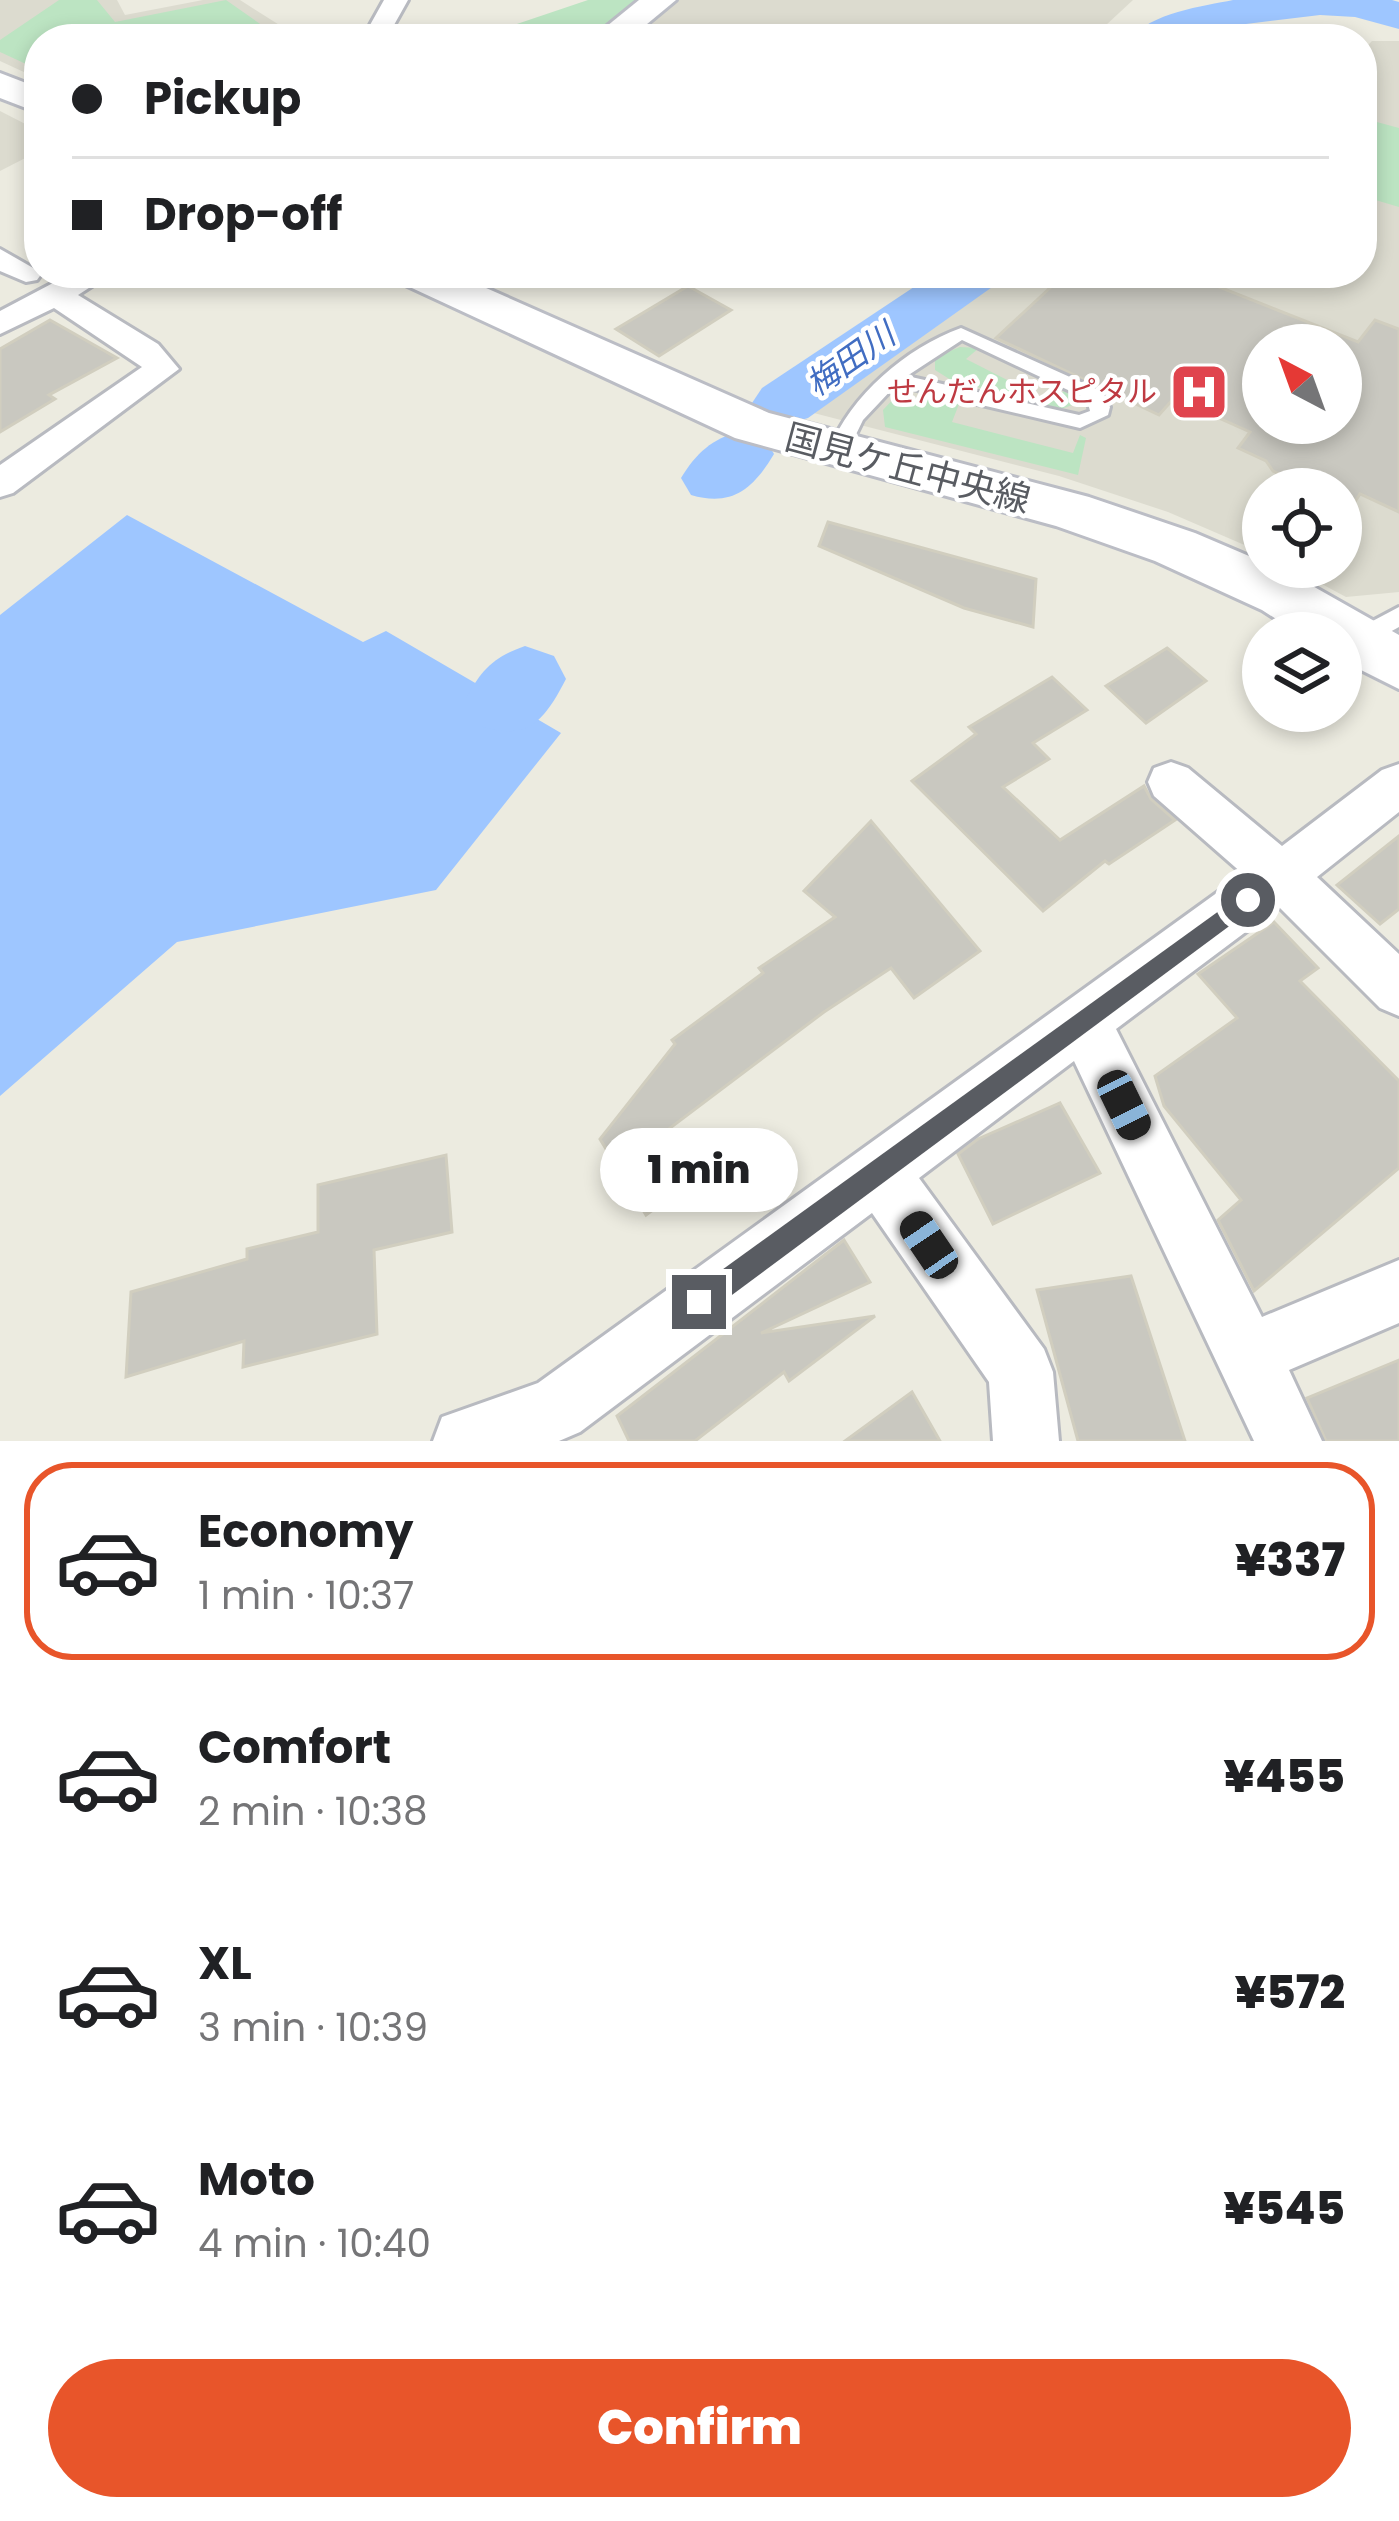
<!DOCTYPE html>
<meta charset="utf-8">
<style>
body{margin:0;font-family:Poppins,"Noto Sans JP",sans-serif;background:#f2f2f2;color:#202124;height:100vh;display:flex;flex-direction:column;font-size:45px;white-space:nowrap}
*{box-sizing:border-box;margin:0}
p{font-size:39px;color:#757577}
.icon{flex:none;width:66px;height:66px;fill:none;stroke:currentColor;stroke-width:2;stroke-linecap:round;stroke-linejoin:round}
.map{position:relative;height:1441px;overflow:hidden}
.side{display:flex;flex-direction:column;background:#fff;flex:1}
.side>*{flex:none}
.banner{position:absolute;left:24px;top:24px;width:1353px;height:264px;border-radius:48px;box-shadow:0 6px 18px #0003;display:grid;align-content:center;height:264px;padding:0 48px;background:#fff}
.needle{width:78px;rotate:319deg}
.buttons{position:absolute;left:1242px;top:324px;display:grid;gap:24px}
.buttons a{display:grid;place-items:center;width:120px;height:120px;border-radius:50%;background:#fff;box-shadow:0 6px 18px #0003;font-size:60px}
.end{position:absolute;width:54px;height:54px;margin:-27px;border:15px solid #595c62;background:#fff;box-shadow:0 0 0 6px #fff}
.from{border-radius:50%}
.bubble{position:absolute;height:84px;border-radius:42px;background:#fff;box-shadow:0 6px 18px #0003;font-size:39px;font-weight:800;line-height:84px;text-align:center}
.car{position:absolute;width:36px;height:72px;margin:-36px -18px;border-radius:15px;box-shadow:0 0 9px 3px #0007;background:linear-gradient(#222 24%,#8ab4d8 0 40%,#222 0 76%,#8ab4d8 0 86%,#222 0)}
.banner b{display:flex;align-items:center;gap:42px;height:114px;font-size:45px}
.banner b+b{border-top:3px solid #e0e0e0}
.banner i{width:30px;height:30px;background:#202124}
ul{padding:21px 0 0;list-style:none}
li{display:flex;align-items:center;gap:36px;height:198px;margin:0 24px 18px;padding:0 24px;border:6px solid transparent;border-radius:48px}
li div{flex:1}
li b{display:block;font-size:45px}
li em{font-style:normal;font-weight:800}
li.selected{border-color:#e8552a}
li>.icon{width:108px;height:108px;stroke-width:1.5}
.primary-button{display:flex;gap:24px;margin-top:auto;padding:24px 48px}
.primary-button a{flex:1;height:138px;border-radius:72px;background:#e8552a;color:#fff;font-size:48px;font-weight:800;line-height:138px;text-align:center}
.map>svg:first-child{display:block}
</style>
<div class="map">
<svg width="1399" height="1441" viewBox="0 0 1399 1441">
<rect width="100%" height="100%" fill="#ecebe0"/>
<g fill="#dcdbcf" fill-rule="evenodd">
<polygon points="0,0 117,0 125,15 203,0 240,0 281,26 244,39 39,39 39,79 0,61"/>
<polygon points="677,0 1133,0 1091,39 624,39"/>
<path d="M1372,41H1399V592L1346,597L1290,567H1341V489H1263V553L1168,512L1059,476L802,410L991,273H1362V51ZM1263,345H1341V423H1263Z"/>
<polygon points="0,111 39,131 39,151 0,171"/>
</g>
<g fill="#bce4c2">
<polygon points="59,0 97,0 115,22 226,0 263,26 224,39 39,39 39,70 0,52 0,40"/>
<polygon points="588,0 642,0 585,39 453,39 496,31"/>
<polygon points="1362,118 1399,128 1399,207 1362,196"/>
<polygon points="960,347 979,348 966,359 1050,402 1064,391 1081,402 1061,409 951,380 935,370 935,357"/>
<polygon points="896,396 959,404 952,422 1073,453 1080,435 1086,438 1078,475 885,427 883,410"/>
</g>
<polygon fill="#9ec6ff" points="127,515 363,642 386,631 561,733 436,890 177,942 0,1096 0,615"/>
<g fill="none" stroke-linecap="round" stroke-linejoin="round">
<g fill="#9ec6ff" fill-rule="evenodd">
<path d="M1233,0H1392L1399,2V29L1355,17L1320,15L1246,24L1193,39H1131C1149,13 1204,6 1233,0Z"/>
<polygon points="935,273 1003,273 995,285 808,418 785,425 762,418 752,403 762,388"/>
<path d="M740,431L764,437L774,454C753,489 732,507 691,495L681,478C696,453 712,439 740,431Z"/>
<path d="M525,646L554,656L566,679C543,723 527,742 477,725L465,701C480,671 493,657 525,646Z"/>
</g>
</g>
<g fill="#c9c8c0" stroke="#d1cebf" stroke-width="3" fill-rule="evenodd">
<path d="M1066,273H1184L1358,342L1375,320L1399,329V512L1360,494L1354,503L1341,497V489L1298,482L1273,471L1266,461L1238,448L1250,432L1174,398L1159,415L996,338ZM1263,345H1341V423H1263Z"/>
<polygon points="688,286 731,310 659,356 616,329"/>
<polygon points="50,320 117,358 49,395 55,399 0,432 0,349"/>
<polygon points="828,522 1036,579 1033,627 964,608 819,546"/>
<polygon points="1167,648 1206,681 1146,723 1106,686"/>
<polygon points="1052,677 1087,710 1033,743 1049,759 1003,787 1060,840 1144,786 1151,799 1175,820 1109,864 1105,861 1043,911 912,781 976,734 969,727"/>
<polygon points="871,821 980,951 914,998 891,968 824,1012 670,1128 700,1175 646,1215 600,1139 675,1044 672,1040 763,973 759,968 835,917 804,891"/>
<polygon points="1399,836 1399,909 1380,924 1337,885"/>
<polygon points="1274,922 1318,968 1300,981 1399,1081 1399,1168 1254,1291 1218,1220 1241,1200 1164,1106 1155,1076 1237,1018 1198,974"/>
<polygon points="1060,1103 1100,1173 993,1224 958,1154 978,1139"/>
<polygon points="446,1155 452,1232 374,1250 377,1334 243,1367 244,1341 126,1377 131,1292 247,1259 247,1249 318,1232 318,1185"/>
<polygon points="844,1240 870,1282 761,1333 875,1316 789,1381 784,1372 695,1441 629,1441 617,1416"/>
<polygon points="1131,1276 1185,1441 1078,1441 1037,1290"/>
<polygon points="1399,1360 1399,1441 1326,1441 1307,1398"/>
<polygon points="912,1392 940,1441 845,1441"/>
</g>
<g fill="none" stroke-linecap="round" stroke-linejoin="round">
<g stroke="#b8bac0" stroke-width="6">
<g id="lane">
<path d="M961,328L1101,391L1110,407L1108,415L1080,428L896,385L863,420L846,455H832L829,450C851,395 906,348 961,328ZM962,340L1087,399L1090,411L1079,415L907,376Z"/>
<polygon points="1399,607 1399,627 1368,644 1352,644 1349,638 1352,632"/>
</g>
</g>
<g stroke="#b8bac0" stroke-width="6">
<g id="street">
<polygon points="384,0 408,0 394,25 400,39 376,39 370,25"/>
<polygon points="0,249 42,273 37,280 26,282 0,271"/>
<polygon points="72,273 112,273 78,295 158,344 179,369 13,493 0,497 0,465 142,367 54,308 0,334 0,311"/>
<polygon points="1171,762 1188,768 1282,846 1382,770 1399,764 1399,812 1317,877 1399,954 1399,1016 1380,1008 1279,907 1116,1029 1262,1317 1399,1260 1399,1323 1289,1370 1322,1441 1254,1441 1074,1061 919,1178 1044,1349 1053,1372 1059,1441 993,1441 989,1382 872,1213 580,1432 559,1441 433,1441 442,1417 538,1383 1243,874 1154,796 1148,782 1154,768"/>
</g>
</g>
<g stroke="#bbbdc5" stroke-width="6">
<g id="secondary">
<polygon points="639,0 676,0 629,39 591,39"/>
<polygon points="0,73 39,88 39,113 0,98"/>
<polygon points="393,273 452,273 769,413 1089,497 1195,533 1263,562 1263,567 1302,580 1399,635 1399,689 1341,660 1341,633 1298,633 1262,610 1155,561 1056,526 735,438 399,282"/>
</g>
</g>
<use href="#lane" fill="#fff" fill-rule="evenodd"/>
<use href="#street" fill="#fff" fill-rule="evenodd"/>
<use href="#secondary" fill="#fff" fill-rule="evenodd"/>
</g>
<polygon fill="#595c62" points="1248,890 1255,893 1255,907 709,1312 699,1316 690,1312 686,1302 690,1293"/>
<defs>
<g id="hospital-square" transform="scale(3)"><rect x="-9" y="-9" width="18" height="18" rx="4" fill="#e0444e" stroke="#fff"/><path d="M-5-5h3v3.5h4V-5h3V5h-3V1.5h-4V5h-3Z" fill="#fff"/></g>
</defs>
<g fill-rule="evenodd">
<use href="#hospital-square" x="1199" y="392"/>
</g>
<g text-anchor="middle" stroke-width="9" stroke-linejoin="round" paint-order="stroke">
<g font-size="30" fill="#be3a42" stroke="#fff" text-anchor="end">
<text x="1157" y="402">せんだんホスピタル</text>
</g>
<g font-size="33" font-style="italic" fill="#416dc2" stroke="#fff">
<text transform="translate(850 359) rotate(-35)" y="12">梅田川</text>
</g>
<g font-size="36" fill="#595c62" stroke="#fff">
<text transform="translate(908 468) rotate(15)" y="13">国見ケ丘中央線</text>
</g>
</g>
</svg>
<div class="buttons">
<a><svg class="needle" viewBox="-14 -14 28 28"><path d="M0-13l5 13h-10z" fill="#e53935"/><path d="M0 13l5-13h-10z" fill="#757577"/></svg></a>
<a><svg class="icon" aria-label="locate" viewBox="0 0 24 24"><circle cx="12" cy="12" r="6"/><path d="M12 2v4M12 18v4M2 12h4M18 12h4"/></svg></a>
<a><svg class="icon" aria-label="layers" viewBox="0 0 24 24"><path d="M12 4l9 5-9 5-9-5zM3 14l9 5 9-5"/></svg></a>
</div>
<i class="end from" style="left:1248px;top:900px"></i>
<i class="end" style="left:699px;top:1302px"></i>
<div class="bubble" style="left:600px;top:1128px;width:198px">1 min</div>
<i class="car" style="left:1124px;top:1105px;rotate:154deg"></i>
<i class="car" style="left:929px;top:1245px;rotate:326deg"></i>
<div class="banner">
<b><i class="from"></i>Pickup</b>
<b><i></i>Drop-off</b>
</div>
</div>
<section class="side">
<ul>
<li class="selected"><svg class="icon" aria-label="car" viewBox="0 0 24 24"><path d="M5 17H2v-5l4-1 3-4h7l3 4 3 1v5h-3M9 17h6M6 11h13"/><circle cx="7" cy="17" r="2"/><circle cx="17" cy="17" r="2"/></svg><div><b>Economy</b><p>1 min · 10:37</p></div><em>¥337</em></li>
<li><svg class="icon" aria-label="car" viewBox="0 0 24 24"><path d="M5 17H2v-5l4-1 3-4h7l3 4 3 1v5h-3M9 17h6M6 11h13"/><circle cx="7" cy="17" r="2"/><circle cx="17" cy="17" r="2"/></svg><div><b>Comfort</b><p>2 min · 10:38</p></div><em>¥455</em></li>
<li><svg class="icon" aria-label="car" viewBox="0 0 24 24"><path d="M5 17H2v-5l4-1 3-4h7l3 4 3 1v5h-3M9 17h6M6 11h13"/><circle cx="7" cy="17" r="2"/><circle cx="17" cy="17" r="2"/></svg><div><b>XL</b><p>3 min · 10:39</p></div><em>¥572</em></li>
<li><svg class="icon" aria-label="car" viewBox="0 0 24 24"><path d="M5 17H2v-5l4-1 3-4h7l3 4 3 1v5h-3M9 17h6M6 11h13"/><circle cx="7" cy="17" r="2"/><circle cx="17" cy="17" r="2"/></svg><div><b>Moto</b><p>4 min · 10:40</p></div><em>¥545</em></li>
</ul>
<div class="primary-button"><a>Confirm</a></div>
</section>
